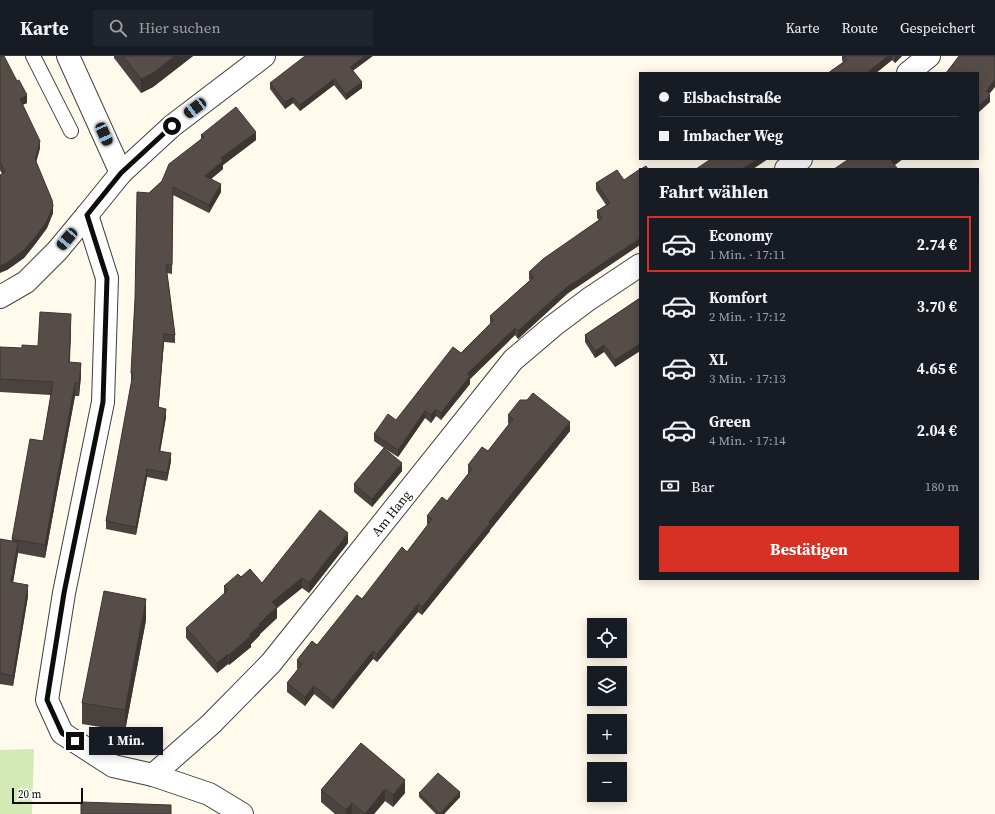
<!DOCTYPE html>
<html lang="de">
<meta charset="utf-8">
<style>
body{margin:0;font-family:"Source Serif 4",serif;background:#20242c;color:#f1f3f6;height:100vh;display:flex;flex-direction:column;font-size:15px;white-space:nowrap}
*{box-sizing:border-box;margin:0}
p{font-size:13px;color:#9ea1a6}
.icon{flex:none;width:22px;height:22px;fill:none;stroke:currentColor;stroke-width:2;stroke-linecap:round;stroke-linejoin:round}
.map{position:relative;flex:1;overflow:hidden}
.panel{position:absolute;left:639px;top:112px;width:340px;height:412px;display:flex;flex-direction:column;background:#171b24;border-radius:0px;box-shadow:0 2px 10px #0003}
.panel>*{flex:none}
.guide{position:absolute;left:639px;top:16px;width:340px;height:88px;border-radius:0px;box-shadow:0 2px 10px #0003;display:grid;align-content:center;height:88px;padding:0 20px;background:#171b24}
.tools{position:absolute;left:587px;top:562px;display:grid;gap:8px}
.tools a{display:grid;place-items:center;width:40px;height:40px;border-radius:0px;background:#171b24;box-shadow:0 2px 10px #0003;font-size:20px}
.scale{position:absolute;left:12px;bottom:10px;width:71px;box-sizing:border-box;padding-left:4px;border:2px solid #0d0d0d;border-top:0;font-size:11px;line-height:14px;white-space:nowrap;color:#0d0d0d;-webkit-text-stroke:3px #fff;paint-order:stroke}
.end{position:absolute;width:18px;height:18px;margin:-9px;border:5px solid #0d0d0d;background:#fff;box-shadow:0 0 0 2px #fff}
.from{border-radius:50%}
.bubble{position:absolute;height:28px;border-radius:0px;background:#171b24;box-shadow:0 2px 10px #0003;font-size:13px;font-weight:700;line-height:28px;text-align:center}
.car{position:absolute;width:12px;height:24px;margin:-12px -6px;border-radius:5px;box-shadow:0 0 3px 1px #0007;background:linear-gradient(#222 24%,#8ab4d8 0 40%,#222 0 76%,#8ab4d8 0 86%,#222 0)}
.guide b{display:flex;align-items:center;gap:14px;height:38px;font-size:15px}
.guide b+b{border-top:1px solid #363941}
.guide i{width:10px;height:10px;background:#f1f3f6}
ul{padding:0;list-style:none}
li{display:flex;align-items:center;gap:12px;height:56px;margin:0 8px 6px;padding:0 12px;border:2px solid transparent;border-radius:0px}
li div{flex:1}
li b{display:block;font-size:15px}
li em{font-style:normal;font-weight:700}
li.current{border-color:#d93025}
li>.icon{width:36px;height:36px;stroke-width:1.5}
h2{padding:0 20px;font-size:18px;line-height:48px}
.pay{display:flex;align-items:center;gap:10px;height:44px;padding:0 20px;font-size:15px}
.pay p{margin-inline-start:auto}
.cta{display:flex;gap:8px;margin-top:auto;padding:8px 20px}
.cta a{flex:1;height:46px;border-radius:0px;background:#d93025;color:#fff;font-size:16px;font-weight:700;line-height:46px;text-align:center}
header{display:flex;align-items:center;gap:24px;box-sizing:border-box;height:56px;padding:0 20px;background:#171b24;border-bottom:1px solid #363941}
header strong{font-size:19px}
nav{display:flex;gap:22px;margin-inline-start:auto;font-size:14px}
.search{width:280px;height:36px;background:#20242c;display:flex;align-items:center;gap:10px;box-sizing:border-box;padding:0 14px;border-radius:0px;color:#9ea1a6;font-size:15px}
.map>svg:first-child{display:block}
</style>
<header>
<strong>Karte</strong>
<div class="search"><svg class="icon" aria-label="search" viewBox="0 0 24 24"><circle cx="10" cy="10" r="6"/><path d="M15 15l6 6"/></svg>Hier suchen</div>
<nav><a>Karte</a><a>Route</a><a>Gespeichert</a></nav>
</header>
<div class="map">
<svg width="995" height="758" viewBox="0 0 995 758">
<rect width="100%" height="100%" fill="#fffaec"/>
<polygon fill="#d4eab5" points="34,693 32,758 0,758 0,694"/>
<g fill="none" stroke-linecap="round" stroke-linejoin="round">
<g stroke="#404040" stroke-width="16">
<polyline id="service" points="33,0 71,75"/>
</g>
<g stroke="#404040" stroke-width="24">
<g id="minor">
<polyline points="68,0 121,117"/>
<polyline points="908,17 929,0"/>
<polyline points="786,113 801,103"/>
<polyline points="87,159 107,222 103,346 64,537 47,644 62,677 113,710 153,719 209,738 242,758"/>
<polyline points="0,241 26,226 57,195 87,159"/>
<polyline points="153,719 211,668 271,607 513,304 553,270 589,243 640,209"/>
</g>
</g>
<g stroke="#404040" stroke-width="24">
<polyline id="tertiary" points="87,159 121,117 172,70 264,0"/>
</g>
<use href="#service" stroke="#fff" stroke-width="14"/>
<use href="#minor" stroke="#fff" stroke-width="22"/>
<use href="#tertiary" stroke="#fff" stroke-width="22"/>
</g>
<g fill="#4a423f">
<polygon points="0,0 27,47 22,49 40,92 36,106 53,157 47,172 36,187 24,202 7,214 2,118 0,114"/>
<polygon points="114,0 193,0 153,31 141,37 114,2"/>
<polygon points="842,0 902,0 895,7 892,4 876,17 828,17 843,6 842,4"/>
<polygon points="353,15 362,32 346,44 334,29 300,55 293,47 285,53 270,33 270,27"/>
<polygon points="201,79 256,84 223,109 223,113 211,123 221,136 209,157 173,139 172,218 167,217 175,279 175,287 164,286 158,351 166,361 160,395 171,405 167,425 147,421 136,479 106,473 106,465 132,325 131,325 131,317 135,243 149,137 162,125 201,83"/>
<polygon points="624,124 567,238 518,283 515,279 470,323 470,328 441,364 436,360 431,367 425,362 398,401 384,392 402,415 372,451 354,436 354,428 384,392 374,385 374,378 396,364 461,297 490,268 490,260 530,224 529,223 529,216 599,164 597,162 597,155 606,149 596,134 596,127"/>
<polygon points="640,242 640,295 615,311 604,296 595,302 585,286 585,279"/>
<polygon points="71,271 70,306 81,320 79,340 75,340 58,431 45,502 18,497 13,527 28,540 13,630 0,628 0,483 12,485 12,483 43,385 51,339 0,336 0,291 22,292 38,290"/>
<polygon points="508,359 570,375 490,474 490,475 422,559 418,556 377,606 373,603 333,653 314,638 305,650 287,636 287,627 298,613 297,612 297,604 317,589 407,496 428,469 427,468 427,460 447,445 468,418 468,409 488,395 509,368 508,367"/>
<polygon points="348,487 309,537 302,532 277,552 277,562 260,578 260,579 251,588 251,591 229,609 228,608 217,617 186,582 186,572 224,538 224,530 241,521 262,527"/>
<polygon points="146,564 125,675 82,668 82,647"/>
<polygon points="361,687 405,737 393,751 385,745 374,758 335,758 321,746 321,734"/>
<polygon points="419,737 460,741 444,758 436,758 419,741"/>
</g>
<g fill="#3c3633">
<polygon points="175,0 193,0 153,31 141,37 141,23"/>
<polygon points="364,0 373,0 350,17 350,11"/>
<polygon points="888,0 892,0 892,4 876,17 867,17"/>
<polygon points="895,0 902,0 895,7"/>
<polygon points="334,23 334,29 300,55 300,49"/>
<polygon points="995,23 995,31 986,42 986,35"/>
<polygon points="362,26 362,32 346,44 346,38"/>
<polygon points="27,39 27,47 20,50 20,43"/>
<polygon points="990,39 990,46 978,57 978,50"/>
<polygon points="293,41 293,47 285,53 285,46"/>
<polygon points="256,76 256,84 223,109 223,113 205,128 205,120 221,102"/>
<polygon points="40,85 40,92 35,110 35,103"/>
<polygon points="757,103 768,103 753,113 742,113"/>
<polygon points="893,103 903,103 891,112 891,105"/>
<polygon points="221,128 221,136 209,157 209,149"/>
<polygon points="53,150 53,157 47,172 36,187 24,202 7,214 0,217 0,210"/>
<polygon points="640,182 640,189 567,238 518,283 518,275 567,231"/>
<polygon points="71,258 71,271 69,319 69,306"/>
<polygon points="515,272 515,279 470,323 470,328 441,364 441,357 467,318"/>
<polygon points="164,278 164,286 158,359 158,351"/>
<polygon points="640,288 640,295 615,311 615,304"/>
<polygon points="604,289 604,296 595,302 595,295"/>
<polygon points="81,307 81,320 79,340 79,327"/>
<polygon points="75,327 75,340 58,431 58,418"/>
<polygon points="166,353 166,361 159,403 159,395"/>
<polygon points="436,353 436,360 431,367 431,359"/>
<polygon points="425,355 425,362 398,401 398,394"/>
<polygon points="570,366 570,375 490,474 490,475 422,559 422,551 489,466"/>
<polygon points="171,397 171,405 167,425 167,417"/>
<polygon points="402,407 402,415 372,451 372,443"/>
<polygon points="147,413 147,421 136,479 136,471"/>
<polygon points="58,418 58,431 45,502 45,489"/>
<polygon points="348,477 348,487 309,537 309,527"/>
<polygon points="18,486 18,497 11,537 11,526"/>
<polygon points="302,522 302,532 277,552 277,562 260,578 260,579 251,588 251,591 229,609 229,599 249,579 272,546"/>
<polygon points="28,529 28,540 13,630 13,620"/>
<polygon points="146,543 146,564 125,675 125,654"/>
<polygon points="418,548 418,556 377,606 377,598"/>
<polygon points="373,595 373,603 333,653 333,645"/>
<polygon points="228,598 228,608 217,617 217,607"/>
<polygon points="314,630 314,638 305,650 305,641"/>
<polygon points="405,724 405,737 393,751 393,739"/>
<polygon points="385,733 385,745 374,758 365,758"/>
<polygon points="460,736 460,741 444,758 440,758"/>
<polygon points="352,747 352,758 346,758 346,754"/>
</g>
<g fill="#564d49" stroke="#3c3633">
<polygon points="0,0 4,0 17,25 19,24 27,39 20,43 40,85 35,103 52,144 53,150 47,165 36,180 24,194 7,207 0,210 0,119 5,116 0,106"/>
<polygon points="123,0 175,0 153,17 141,23"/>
<polygon points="305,0 364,0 350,11 362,26 346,38 334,23 300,49 293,41 285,46 270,27"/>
<polygon points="844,0 888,0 867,17 828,17 847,4"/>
<polygon points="959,0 995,0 995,23 986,35 990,39 978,50 978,17 946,17"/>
<polygon points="236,51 256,76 221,102 223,105 205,120 221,128 209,149 173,131 172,209 166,209 175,279 164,278 158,351 166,353 159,395 171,397 167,417 147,413 136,471 106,465 133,317 131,317 135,243 137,136 149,137 162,125 169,108 204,81 201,79"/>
<polygon points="711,103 757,103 742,113 696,113"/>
<polygon points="849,103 893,103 891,105 898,113 834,113"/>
<polygon points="646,110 648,113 641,113"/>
<polygon points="640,113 640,182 567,231 518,275 515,272 467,318 470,320 441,357 436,353 431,359 425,355 398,394 374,378 388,358 396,364 453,291 461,297 494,264 490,260 534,221 529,216 543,203 602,162 597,155 610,147 596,127 617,114 624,124"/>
<polygon points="640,242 640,288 615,304 604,289 595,295 585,279"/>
<polygon points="40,256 71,258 69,306 81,307 79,327 75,327 58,418 45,489 12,483 30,383 43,385 53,326 0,323 0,291 22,292 22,289 38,290"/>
<polygon points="533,337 570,366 489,466 490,467 422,551 418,548 377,598 373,595 333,645 314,630 305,641 287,627 302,608 297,604 312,585 317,589 357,539 362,543 402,491 407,496 432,463 427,460 442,441 447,445 472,413 468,409 482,391 488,395 513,363 508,359 520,344 527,344"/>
<polygon points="384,392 402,407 372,443 354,428"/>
<polygon points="320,454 348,477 309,527 302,522 272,546 277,551 259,568 260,569 249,579 251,580 229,599 228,598 217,607 186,572 228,534 224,530 238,518 241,521 250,513 262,527"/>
<polygon points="0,483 18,486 11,526 28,529 13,620 0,617"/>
<polygon points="104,535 146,543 125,654 82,647"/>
<polygon points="361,687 405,724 393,739 385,733 365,758 352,747 346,754 321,734"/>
<polygon points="438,717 460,736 440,758 419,737"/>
<polygon points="81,746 171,749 171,758 81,758"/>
</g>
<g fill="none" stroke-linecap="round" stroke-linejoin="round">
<polyline stroke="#0d0d0d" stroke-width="5" points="75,685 62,677 47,644 64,537 103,346 107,222 87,159 121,117 172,70"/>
</g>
<g text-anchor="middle" stroke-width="4" stroke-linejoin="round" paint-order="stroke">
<g font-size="13" fill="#0d0d0d" stroke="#fff">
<text transform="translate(391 457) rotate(-51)" y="5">Am Hang</text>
</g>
</g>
</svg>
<div class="tools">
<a><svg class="icon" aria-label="locate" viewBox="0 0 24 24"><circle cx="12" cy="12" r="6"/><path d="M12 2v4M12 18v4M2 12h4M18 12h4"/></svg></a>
<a><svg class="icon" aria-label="layers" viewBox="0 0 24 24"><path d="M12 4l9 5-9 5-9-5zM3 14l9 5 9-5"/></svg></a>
<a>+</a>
<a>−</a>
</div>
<div class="scale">20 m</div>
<i class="end from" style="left:172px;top:70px"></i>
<i class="end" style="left:75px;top:685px"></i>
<div class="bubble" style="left:89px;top:671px;width:74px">1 Min.</div>
<i class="car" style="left:195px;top:52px;rotate:233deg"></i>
<i class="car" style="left:104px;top:78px;rotate:156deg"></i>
<i class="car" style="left:67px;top:183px;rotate:220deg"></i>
<div class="guide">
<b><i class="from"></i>Elsbachstraße</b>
<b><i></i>Imbacher Weg</b>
</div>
<section class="panel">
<h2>Fahrt wählen</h2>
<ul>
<li class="current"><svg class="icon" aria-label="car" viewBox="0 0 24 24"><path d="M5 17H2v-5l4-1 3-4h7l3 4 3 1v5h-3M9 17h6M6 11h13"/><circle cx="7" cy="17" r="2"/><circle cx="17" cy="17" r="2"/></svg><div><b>Economy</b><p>1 Min. · 17:11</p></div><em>2.74 €</em></li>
<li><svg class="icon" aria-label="car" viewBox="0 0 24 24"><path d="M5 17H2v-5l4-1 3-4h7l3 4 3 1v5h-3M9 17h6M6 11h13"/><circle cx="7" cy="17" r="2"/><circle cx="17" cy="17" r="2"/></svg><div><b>Komfort</b><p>2 Min. · 17:12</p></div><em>3.70 €</em></li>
<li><svg class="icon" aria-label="car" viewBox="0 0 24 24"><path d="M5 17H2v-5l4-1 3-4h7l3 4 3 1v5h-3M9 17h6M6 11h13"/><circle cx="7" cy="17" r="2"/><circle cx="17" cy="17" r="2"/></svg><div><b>XL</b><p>3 Min. · 17:13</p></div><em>4.65 €</em></li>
<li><svg class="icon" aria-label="car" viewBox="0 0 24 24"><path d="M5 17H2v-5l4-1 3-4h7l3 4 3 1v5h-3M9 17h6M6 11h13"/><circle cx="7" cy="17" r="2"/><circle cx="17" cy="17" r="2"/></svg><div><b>Green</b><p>4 Min. · 17:14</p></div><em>2.04 €</em></li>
</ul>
<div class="pay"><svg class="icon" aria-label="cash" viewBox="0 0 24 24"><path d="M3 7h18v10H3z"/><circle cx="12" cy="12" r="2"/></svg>Bar<p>180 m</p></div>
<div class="cta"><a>Bestätigen</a></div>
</section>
</div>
